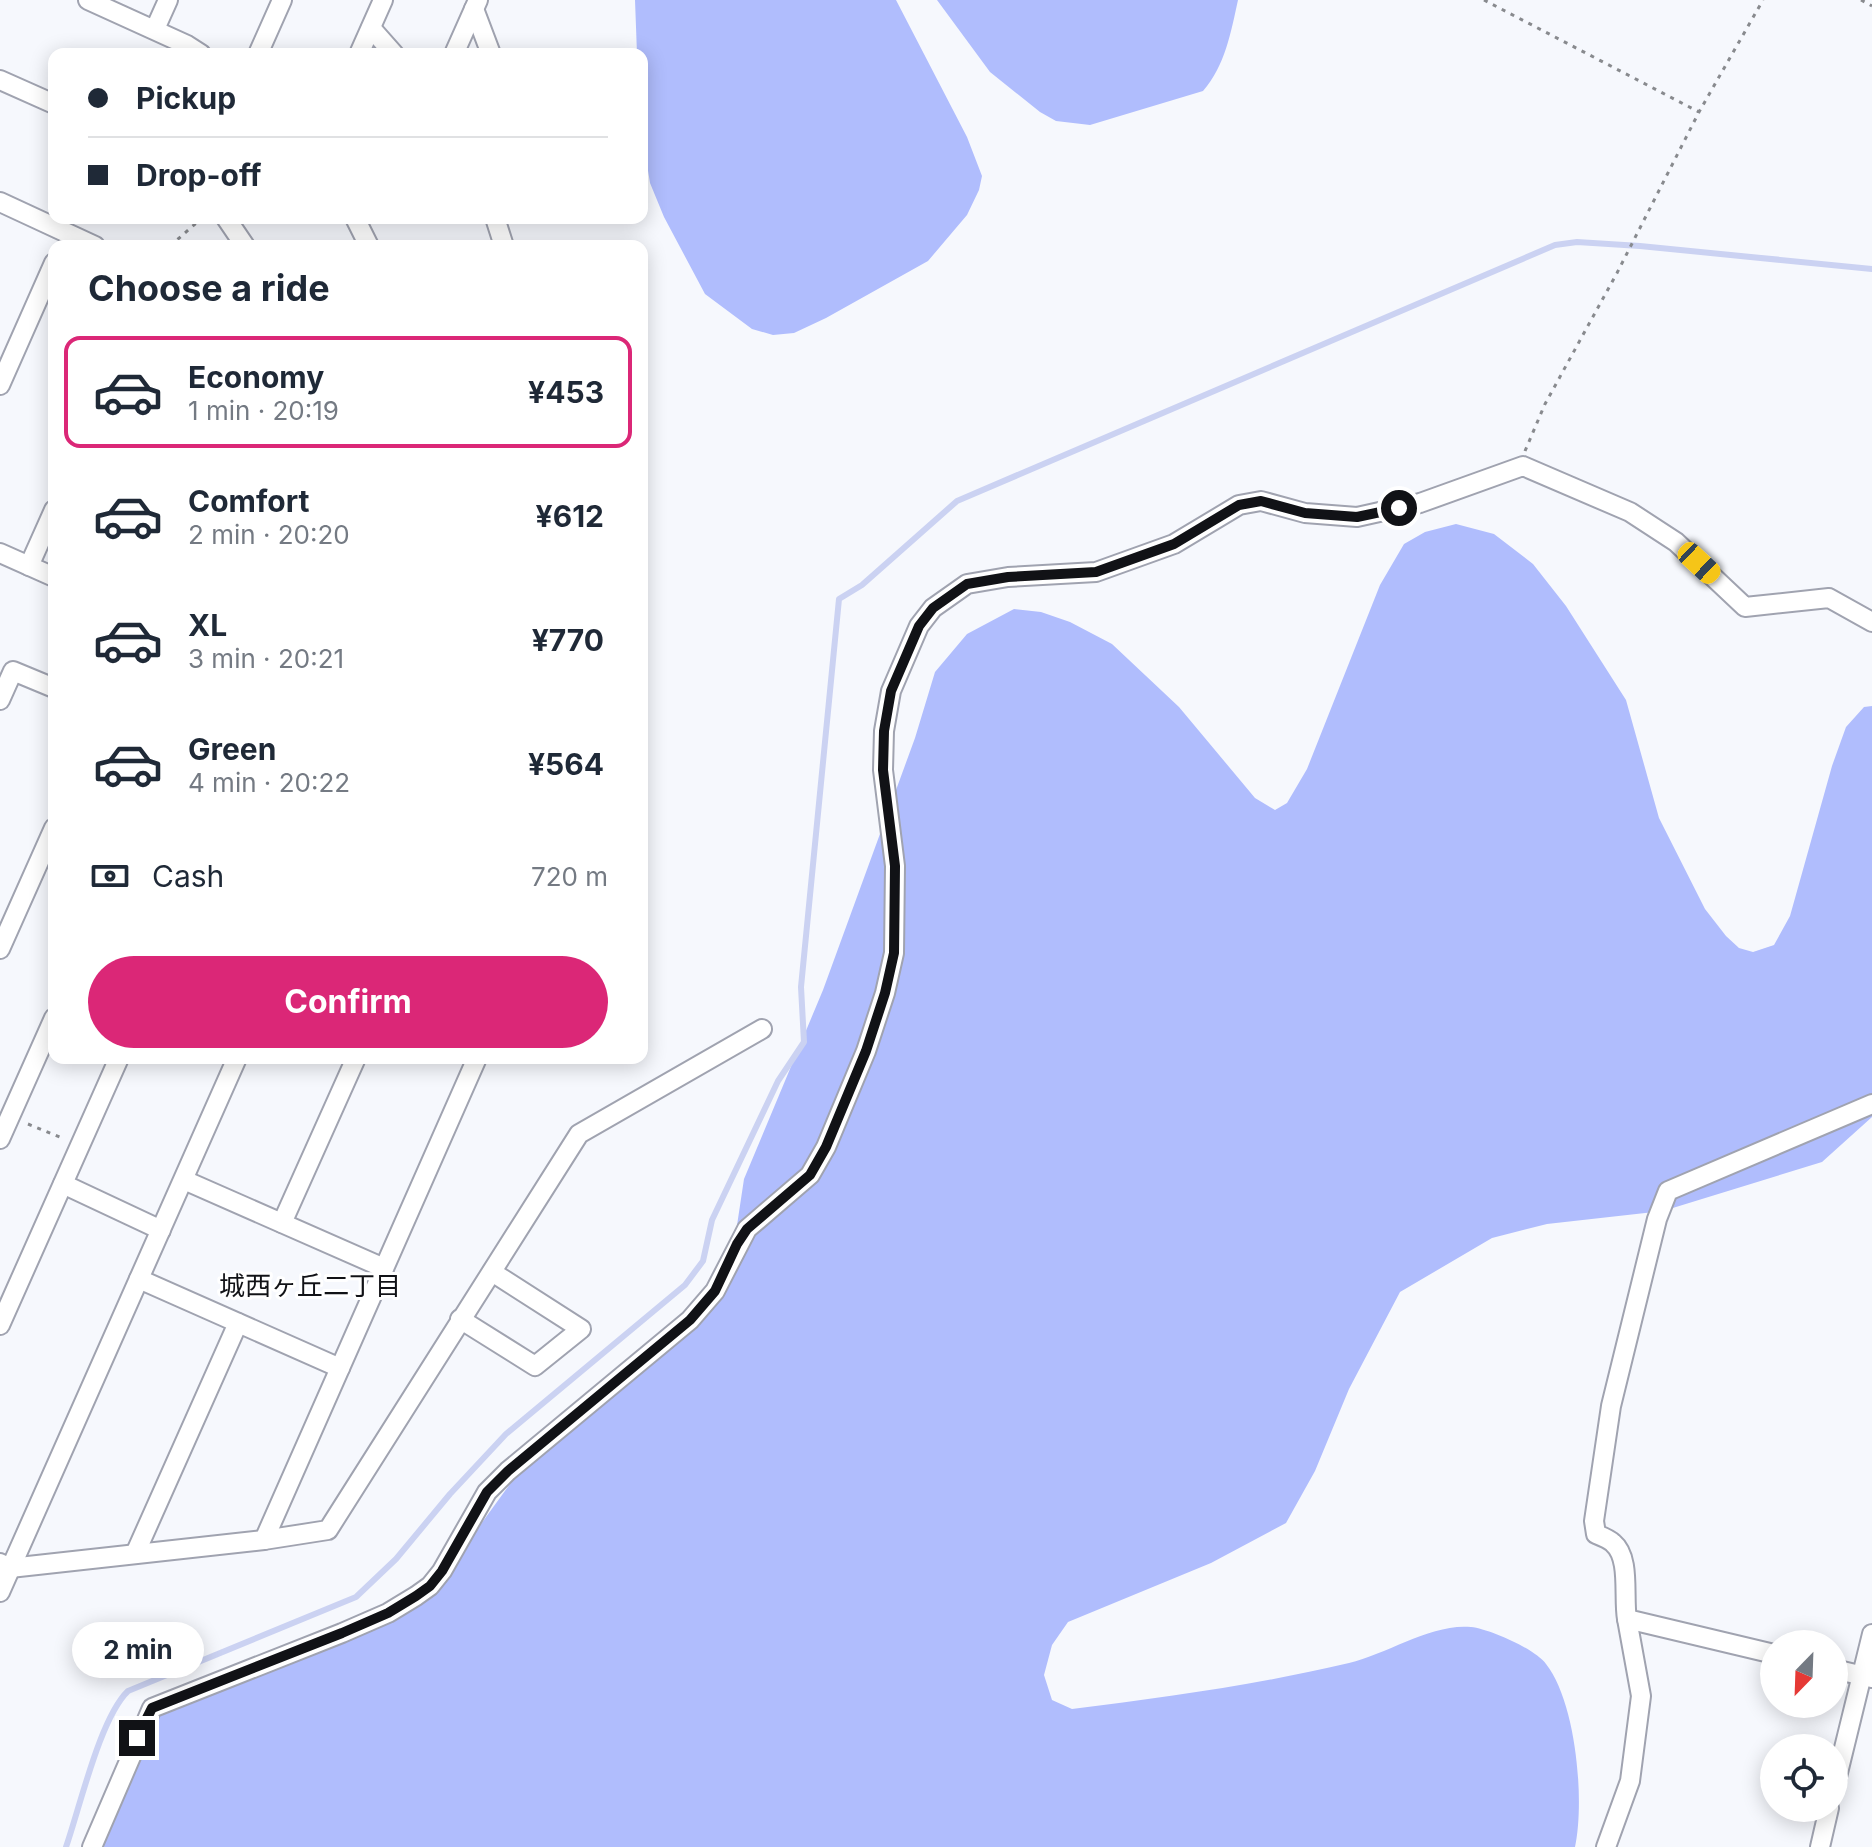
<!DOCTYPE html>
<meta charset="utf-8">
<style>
body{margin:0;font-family:Inter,"Noto Sans JP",sans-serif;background:#f2f2f3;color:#1f2937;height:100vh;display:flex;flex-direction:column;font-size:30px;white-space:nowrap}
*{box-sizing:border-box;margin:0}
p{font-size:26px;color:#747a83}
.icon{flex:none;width:44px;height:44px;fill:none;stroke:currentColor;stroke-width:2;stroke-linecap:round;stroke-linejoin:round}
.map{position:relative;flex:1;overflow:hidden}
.side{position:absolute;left:48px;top:240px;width:600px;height:824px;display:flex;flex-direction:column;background:#fff;border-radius:16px;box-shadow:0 4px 20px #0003}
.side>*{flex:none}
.guide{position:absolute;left:48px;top:48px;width:600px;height:176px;border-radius:16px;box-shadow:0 4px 20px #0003;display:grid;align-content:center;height:176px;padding:0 40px;background:#fff}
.needle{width:52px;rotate:203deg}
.fabs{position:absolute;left:1760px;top:1630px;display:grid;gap:16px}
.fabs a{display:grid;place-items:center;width:88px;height:88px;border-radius:50%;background:#fff;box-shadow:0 4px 20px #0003;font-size:40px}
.end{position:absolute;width:36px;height:36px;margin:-18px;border:10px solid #111216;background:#fff;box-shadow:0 0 0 4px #fff}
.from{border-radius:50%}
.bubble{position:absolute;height:56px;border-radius:28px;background:#fff;box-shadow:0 4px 20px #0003;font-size:26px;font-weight:700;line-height:56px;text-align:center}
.car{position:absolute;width:24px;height:48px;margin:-24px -12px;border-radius:10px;box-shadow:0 0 6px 2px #0007;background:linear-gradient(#f5c518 24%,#345 0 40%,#f5c518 0 76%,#345 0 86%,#f5c518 0)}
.guide b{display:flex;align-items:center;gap:28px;height:76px;font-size:30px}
.guide b+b{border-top:2px solid #e0e1e3}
.guide i{width:20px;height:20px;background:#1f2937}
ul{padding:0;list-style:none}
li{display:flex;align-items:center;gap:24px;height:112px;margin:0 16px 12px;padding:0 24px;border:4px solid transparent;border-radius:16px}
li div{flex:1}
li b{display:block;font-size:30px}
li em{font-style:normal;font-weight:700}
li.active{border-color:#db2777}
li>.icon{width:72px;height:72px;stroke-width:1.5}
h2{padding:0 40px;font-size:36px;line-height:96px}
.pay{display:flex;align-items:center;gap:20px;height:88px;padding:0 40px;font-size:30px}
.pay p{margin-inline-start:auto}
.action{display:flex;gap:16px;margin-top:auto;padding:16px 40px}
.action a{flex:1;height:92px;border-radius:48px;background:#db2777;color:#fff;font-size:32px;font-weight:700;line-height:92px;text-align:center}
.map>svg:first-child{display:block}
</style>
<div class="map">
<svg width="1872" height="1847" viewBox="0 0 1872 1847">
<rect width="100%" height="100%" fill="#f6f8fd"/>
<g fill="#b0bdfd">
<polygon points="635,0 896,0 967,137 982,176 979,190 967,215 928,261 826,318 794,333 773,335 752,329 705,294 664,217 650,183 642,134 642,54 637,54"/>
<path d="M937,0H1238C1231,32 1225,66 1203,91L1090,125L1056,121L1040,112L990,72Z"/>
<path d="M1456,524L1494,534L1533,564L1566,606L1626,700L1659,818L1705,909L1726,936L1739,948L1753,952L1774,945L1790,916L1832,766L1846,727L1864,707L1872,706V1117L1822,1162L1663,1211L1547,1224L1492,1238L1400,1292L1349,1389L1315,1471L1286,1523L1211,1563L1068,1622L1052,1645L1044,1675L1052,1700L1072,1709C1167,1697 1256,1685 1349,1663C1387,1654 1432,1623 1471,1627C1490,1629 1535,1649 1546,1664C1576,1702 1585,1800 1575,1847H104V1827L158,1711L298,1652L446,1572L526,1462L696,1321L731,1265L744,1179L823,990L915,738L935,672L967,634L1014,609L1041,612L1070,622L1112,644L1179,707L1255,798L1275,810L1287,803L1307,769L1380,585L1404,544L1425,532Z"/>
</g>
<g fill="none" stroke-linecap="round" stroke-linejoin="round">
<path stroke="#cbd2f2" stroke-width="6" d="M66,1847C80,1807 100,1718 128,1691L356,1597L396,1559L450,1494L506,1434L685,1285L703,1261L712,1220L778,1081L804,1042L801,987L839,599L862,585L957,501L1555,245L1577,242L1640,246L1872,269"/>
<g stroke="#a0a3b0" stroke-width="22">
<g id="minor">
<polyline points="88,0 187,45 201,54"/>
<polyline points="474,9 491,54"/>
<polyline points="371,28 394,54"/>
<polyline points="155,29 168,0"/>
<polyline points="258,54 282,0"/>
<polyline points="359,54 383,0"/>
<polyline points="454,54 478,0"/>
<polyline points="0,80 54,104"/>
<polyline points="0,202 95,246"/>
<polyline points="226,218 245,246"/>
<polyline points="355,218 369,246"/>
<polyline points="495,218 504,246"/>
<polyline points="0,385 54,263"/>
<polyline points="0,553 54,577"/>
<polyline points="29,566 54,510"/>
<polyline points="0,700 13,671 54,688"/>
<polyline points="0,949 54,828"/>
<polyline points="0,1139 54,1018"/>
<polyline points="184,1180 384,1268"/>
<polyline points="63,1184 161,1230"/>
<polyline points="282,1223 356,1058"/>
<polyline points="139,1279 340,1368"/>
<polyline points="460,1319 535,1366 581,1329 492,1272"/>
<polyline points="0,1325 119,1058"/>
<polyline points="264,1540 477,1058"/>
<polyline points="135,1554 238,1323"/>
<polyline points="0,1563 10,1568 264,1540 328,1530 579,1134 762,1029"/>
<polyline points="0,1592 237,1058"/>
<path d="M1774,1654L1627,1619C1623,1597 1631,1558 1613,1543C1609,1539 1601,1536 1596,1534L1594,1521L1611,1406L1657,1219L1668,1191L1872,1104"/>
<polyline points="1834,1669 1872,1678"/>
<polyline points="1834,1789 1872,1634"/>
<polyline points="92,1847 152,1708 342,1633 388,1613 416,1596 430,1586 442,1571 487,1492 508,1471 690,1320 715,1291 747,1229 810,1175 826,1147 866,1051 885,993 894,953 895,866 883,770 884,731 891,691 919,626 933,608 967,584 1008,577 1096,572 1174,544 1239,505 1261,501 1305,513 1357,517 1420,503 1523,466 1630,512 1676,542 1745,607 1829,598 1872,622"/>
<polyline points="1606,1847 1630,1781 1641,1696 1627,1619"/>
<polyline points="1820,1847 1829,1808"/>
</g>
</g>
<g stroke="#888a8e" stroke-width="3" stroke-dasharray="4 6" stroke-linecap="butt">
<polyline points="1484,0 1699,112"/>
<polyline points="1861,0 1872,6"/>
<polyline points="170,246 202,218"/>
<polyline points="1525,451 1545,404 1617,273 1699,112 1763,0"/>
<polyline points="28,1124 62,1138"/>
</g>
<use href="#minor" stroke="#fff" stroke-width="18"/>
</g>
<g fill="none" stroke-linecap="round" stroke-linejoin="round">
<polyline stroke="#111216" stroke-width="10" points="137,1738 152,1708 342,1633 388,1613 416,1596 430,1586 442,1571 487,1492 508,1471 690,1320 715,1291 737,1244 747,1229 810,1175 826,1147 866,1051 885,993 894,953 895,866 883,770 884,731 891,691 919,626 933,608 967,584 1008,577 1096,572 1174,544 1239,505 1261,501 1305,513 1357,517 1399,508"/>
</g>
<g text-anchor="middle" stroke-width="6" stroke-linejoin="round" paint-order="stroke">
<g font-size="26" fill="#111216" stroke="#fff">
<text x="310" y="1295">城西ヶ丘二丁目</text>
</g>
</g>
</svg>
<div class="fabs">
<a><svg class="needle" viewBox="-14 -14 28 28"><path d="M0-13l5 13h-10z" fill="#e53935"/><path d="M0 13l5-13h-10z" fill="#747a83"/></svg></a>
<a><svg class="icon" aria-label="locate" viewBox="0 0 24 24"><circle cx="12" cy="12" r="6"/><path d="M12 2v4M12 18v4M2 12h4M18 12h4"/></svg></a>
</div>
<i class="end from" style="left:1399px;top:508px"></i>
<i class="end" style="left:137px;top:1738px"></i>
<div class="bubble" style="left:72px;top:1622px;width:132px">2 min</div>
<i class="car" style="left:1699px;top:563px;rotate:133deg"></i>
<div class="guide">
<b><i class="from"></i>Pickup</b>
<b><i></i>Drop-off</b>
</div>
<section class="side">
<h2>Choose a ride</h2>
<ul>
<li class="active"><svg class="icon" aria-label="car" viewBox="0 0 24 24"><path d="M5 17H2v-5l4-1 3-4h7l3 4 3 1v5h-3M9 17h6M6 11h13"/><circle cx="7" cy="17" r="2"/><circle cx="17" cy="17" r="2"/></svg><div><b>Economy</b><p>1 min · 20:19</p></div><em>¥453</em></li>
<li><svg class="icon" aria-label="car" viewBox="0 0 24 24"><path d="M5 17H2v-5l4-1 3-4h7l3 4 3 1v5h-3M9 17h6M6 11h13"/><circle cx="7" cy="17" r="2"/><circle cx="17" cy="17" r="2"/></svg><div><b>Comfort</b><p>2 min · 20:20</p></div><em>¥612</em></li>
<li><svg class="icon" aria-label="car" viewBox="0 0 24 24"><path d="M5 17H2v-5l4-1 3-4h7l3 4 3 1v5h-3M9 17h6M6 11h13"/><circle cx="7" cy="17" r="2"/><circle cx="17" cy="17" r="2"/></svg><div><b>XL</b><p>3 min · 20:21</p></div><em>¥770</em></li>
<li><svg class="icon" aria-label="car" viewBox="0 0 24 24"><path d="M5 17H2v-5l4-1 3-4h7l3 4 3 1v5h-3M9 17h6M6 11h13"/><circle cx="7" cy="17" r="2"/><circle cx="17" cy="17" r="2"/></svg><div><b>Green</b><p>4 min · 20:22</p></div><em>¥564</em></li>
</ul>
<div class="pay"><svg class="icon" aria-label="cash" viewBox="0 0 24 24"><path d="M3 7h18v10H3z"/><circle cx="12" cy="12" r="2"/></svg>Cash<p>720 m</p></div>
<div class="action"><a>Confirm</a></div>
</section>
</div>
